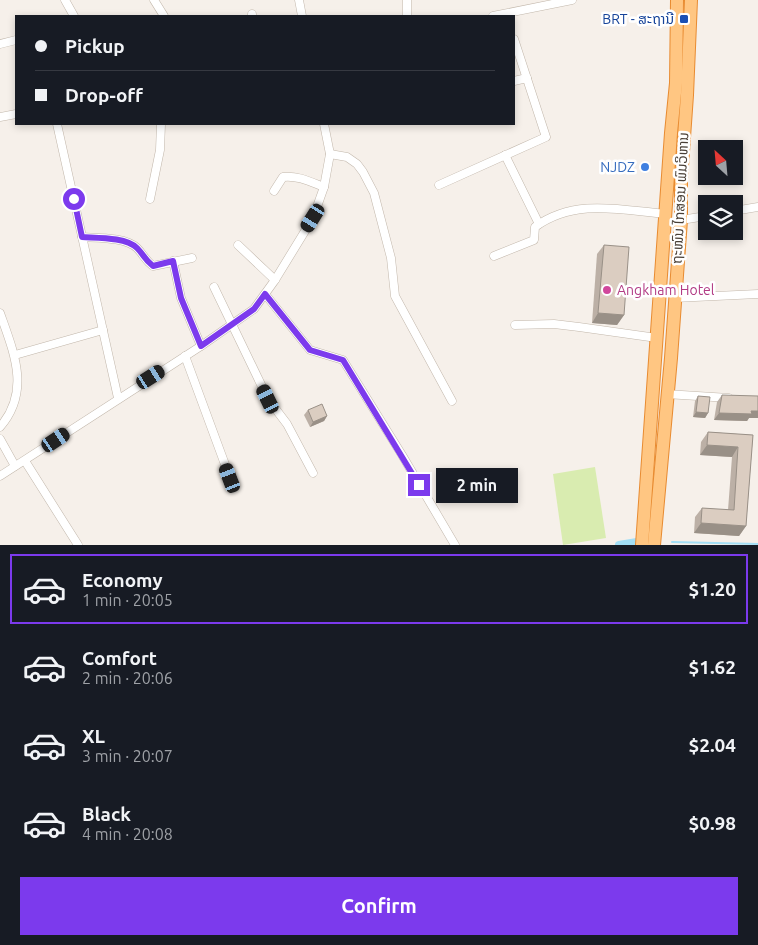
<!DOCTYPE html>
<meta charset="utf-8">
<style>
body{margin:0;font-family:Ubuntu,"Noto Sans Lao",sans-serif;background:#242831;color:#f1f3f6;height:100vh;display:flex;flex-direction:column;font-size:19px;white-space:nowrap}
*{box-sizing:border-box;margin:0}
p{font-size:16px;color:#9ea1a6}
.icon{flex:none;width:28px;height:28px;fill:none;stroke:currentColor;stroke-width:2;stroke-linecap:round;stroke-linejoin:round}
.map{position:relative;height:545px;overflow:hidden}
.details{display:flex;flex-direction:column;background:#171b24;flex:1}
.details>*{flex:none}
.banner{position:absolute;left:15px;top:15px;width:500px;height:110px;border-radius:0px;box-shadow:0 2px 8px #0003;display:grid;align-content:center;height:110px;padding:0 20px;background:#171b24}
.needle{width:32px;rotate:334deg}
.fabs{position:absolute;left:698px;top:140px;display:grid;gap:10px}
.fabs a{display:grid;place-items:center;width:45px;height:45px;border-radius:0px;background:#171b24;box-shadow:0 2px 8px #0003;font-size:25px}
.end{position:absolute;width:22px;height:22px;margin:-11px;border:6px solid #7c3aed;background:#fff;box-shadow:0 0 0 2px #fff}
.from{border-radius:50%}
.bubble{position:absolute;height:35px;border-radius:0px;background:#171b24;box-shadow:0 2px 8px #0003;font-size:16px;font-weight:700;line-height:35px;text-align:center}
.car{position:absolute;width:15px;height:30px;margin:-15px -8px;border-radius:6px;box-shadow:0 0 4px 1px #0007;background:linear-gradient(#222 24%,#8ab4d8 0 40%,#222 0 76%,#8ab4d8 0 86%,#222 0)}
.banner b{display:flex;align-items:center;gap:18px;height:48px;font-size:19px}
.banner b+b{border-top:1px solid #363941}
.banner i{width:12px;height:12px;background:#f1f3f6}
ul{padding:9px 0 0;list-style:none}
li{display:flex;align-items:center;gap:15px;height:70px;margin:0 10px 8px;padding:0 10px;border:2px solid transparent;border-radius:0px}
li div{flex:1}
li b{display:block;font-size:19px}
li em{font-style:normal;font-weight:700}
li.current{border-color:#7c3aed}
li>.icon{width:45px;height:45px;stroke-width:1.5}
.action{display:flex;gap:10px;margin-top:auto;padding:10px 20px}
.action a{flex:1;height:58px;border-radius:0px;background:#7c3aed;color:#fff;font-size:20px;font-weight:700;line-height:58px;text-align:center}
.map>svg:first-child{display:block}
</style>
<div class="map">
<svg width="758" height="545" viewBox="0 0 758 545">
<rect width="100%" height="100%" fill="#f6f0ea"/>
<polygon fill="#d9ecb0" points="595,467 606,538 563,545 553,474"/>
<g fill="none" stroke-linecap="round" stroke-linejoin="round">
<polyline stroke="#a3dff6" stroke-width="2" points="672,542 758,544"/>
<polyline stroke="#a3dff6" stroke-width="8" points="619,545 637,542"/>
<g stroke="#c2b7ab" stroke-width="9">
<g id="minor">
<polyline points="65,0 74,16"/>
<polyline points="154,0 164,16"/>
<polyline points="299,0 302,16"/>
<polyline points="407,0 407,16"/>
<polyline points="252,14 252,16"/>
<polyline points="493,16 572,0"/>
<polyline points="0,44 16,40"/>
<polyline points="514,81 527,78"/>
<polyline points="0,117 16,114"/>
<polyline points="57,124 118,398"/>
<polyline points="330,154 347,157 357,164 363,172 374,193 391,258 395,296 452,401"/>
<polyline points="505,155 539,224"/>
<polyline points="439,185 546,137 514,39"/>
<path d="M274,191L283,177C297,175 311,182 324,187"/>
<polyline points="150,199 160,150 161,124"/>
<polyline points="734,211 758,207"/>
<polyline points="681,220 706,216"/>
<path d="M82,237C98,238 126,237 137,248C144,255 144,259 153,266L192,258"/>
<polyline points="238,245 275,280"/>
<path d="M494,256L534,240L535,227C575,198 620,210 666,214"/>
<polyline points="173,261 181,298 201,346"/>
<polyline points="214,287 268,399 287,424 313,473"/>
<polyline points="265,294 310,350 343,360 402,455 455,545"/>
<polyline points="674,298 758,294"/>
<path d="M0,313C14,353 31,391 0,427"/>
<polyline points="515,325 554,324 579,327 657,338"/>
<polyline points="15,355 103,330"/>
<polyline points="185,356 230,478"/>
<polyline points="666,394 729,398"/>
<polyline points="0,439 15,466"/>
<polyline points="25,461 78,545"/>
<polyline points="0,476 201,346 254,309 275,280 313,218 324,187 330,154 324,124"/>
</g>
</g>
<g stroke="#e88b31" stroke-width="14">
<g id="trunk">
<polyline points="642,545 671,133 676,83 677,0"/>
<polyline points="654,545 671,358 681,220 681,180 687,95 691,0"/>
</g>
</g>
<use href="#minor" stroke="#fff" stroke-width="8"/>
<use href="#trunk" stroke="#ffc682" stroke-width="12"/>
</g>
<g fill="#bcb0a6">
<polygon points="604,245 624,315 617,325 592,323 597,254"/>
<polygon points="722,395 749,418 747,421 714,420 717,402"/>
<polygon points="698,396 708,413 705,418 693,417 695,401"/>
<polygon points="308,410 327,416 324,421 310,427 304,415"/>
<polygon points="708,432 753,435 746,526 739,536 694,533 695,517 702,508 728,510 732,457 700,455 701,442"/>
</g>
<g fill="#999087">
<polygon points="598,313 624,315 617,325 592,323"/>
<polygon points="751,411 758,411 758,418 749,418 747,421 714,420 719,413"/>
<polygon points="696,412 708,413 705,418 693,417"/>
<polygon points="327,416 324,421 310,427 313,422"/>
<polygon points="707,445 738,447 732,457 700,455"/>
<polygon points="701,523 746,526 739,536 694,533"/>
</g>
<g fill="#dbcdc1" stroke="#999087">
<polygon points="604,245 629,247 624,315 598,313"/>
<polygon points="722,395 758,396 758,411 751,411 752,414 719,413"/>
<polygon points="698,396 710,397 708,413 696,412"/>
<polygon points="322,404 327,416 313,422 308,410"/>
<polygon points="708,432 753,435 746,526 701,523 702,508 734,510 738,447 707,445"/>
</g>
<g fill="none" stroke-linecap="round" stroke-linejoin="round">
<path stroke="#7c3aed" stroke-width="6" d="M74,199L82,237C98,238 126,237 137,248C144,255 144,259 153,266L173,261L181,298L201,346L254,309L265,294L310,350L343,360L419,485"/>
</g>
<rect fill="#1a4fb4" stroke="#fff" stroke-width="2" x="679" y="14" width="10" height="10" rx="2.5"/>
<circle fill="#3f7fe0" stroke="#fff" stroke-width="2" cx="645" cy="167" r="5"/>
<circle fill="#d1479c" stroke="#fff" stroke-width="2" cx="607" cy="290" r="5"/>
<g text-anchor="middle" stroke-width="5" stroke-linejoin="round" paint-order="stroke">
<g font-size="14" fill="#164399" stroke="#fff" text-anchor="end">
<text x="674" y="24">BRT - ສະຖານີ</text>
</g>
<g font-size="14" fill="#366cbe" stroke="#fff" text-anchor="end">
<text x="635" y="172">NJDZ</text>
</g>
<g font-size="14" fill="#4a4037" stroke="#fff">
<text transform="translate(680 198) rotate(-87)" y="5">ຖະໜົນ ໄກສອນ ພົມວິຫານ</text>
</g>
<g font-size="14" fill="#b23c85" stroke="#fff" text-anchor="start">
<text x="617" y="295">Angkham Hotel</text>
</g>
</g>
</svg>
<div class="fabs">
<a><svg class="needle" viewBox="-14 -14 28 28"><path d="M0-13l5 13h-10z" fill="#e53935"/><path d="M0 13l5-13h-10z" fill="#9ea1a6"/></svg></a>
<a><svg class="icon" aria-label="layers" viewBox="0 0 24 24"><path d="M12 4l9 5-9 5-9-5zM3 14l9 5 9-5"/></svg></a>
</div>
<i class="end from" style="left:74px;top:199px"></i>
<i class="end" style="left:419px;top:485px"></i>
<div class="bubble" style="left:436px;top:468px;width:82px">2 min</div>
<i class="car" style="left:313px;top:218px;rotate:212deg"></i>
<i class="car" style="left:151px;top:377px;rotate:58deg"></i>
<i class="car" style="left:268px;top:399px;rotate:334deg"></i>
<i class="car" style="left:56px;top:440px;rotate:56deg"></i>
<i class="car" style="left:230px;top:478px;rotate:339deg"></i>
<div class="banner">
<b><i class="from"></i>Pickup</b>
<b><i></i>Drop-off</b>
</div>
</div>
<section class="details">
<ul>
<li class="current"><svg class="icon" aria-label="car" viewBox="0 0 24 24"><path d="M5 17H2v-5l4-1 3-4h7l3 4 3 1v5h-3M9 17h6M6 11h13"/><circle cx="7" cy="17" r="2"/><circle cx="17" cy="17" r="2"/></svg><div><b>Economy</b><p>1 min · 20:05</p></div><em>$1.20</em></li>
<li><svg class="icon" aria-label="car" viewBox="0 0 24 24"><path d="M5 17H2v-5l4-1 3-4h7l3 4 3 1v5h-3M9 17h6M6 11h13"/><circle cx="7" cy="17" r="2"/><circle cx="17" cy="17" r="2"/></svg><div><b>Comfort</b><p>2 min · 20:06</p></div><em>$1.62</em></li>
<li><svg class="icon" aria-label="car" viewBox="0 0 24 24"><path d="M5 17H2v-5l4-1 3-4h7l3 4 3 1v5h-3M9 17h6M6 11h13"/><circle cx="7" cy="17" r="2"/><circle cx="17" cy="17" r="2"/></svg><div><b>XL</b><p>3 min · 20:07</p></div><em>$2.04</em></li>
<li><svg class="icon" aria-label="car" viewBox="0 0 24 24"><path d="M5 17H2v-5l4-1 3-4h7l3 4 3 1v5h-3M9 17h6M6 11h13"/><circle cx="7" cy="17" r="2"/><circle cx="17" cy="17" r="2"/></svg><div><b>Black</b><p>4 min · 20:08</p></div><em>$0.98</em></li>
</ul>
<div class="action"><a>Confirm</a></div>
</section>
